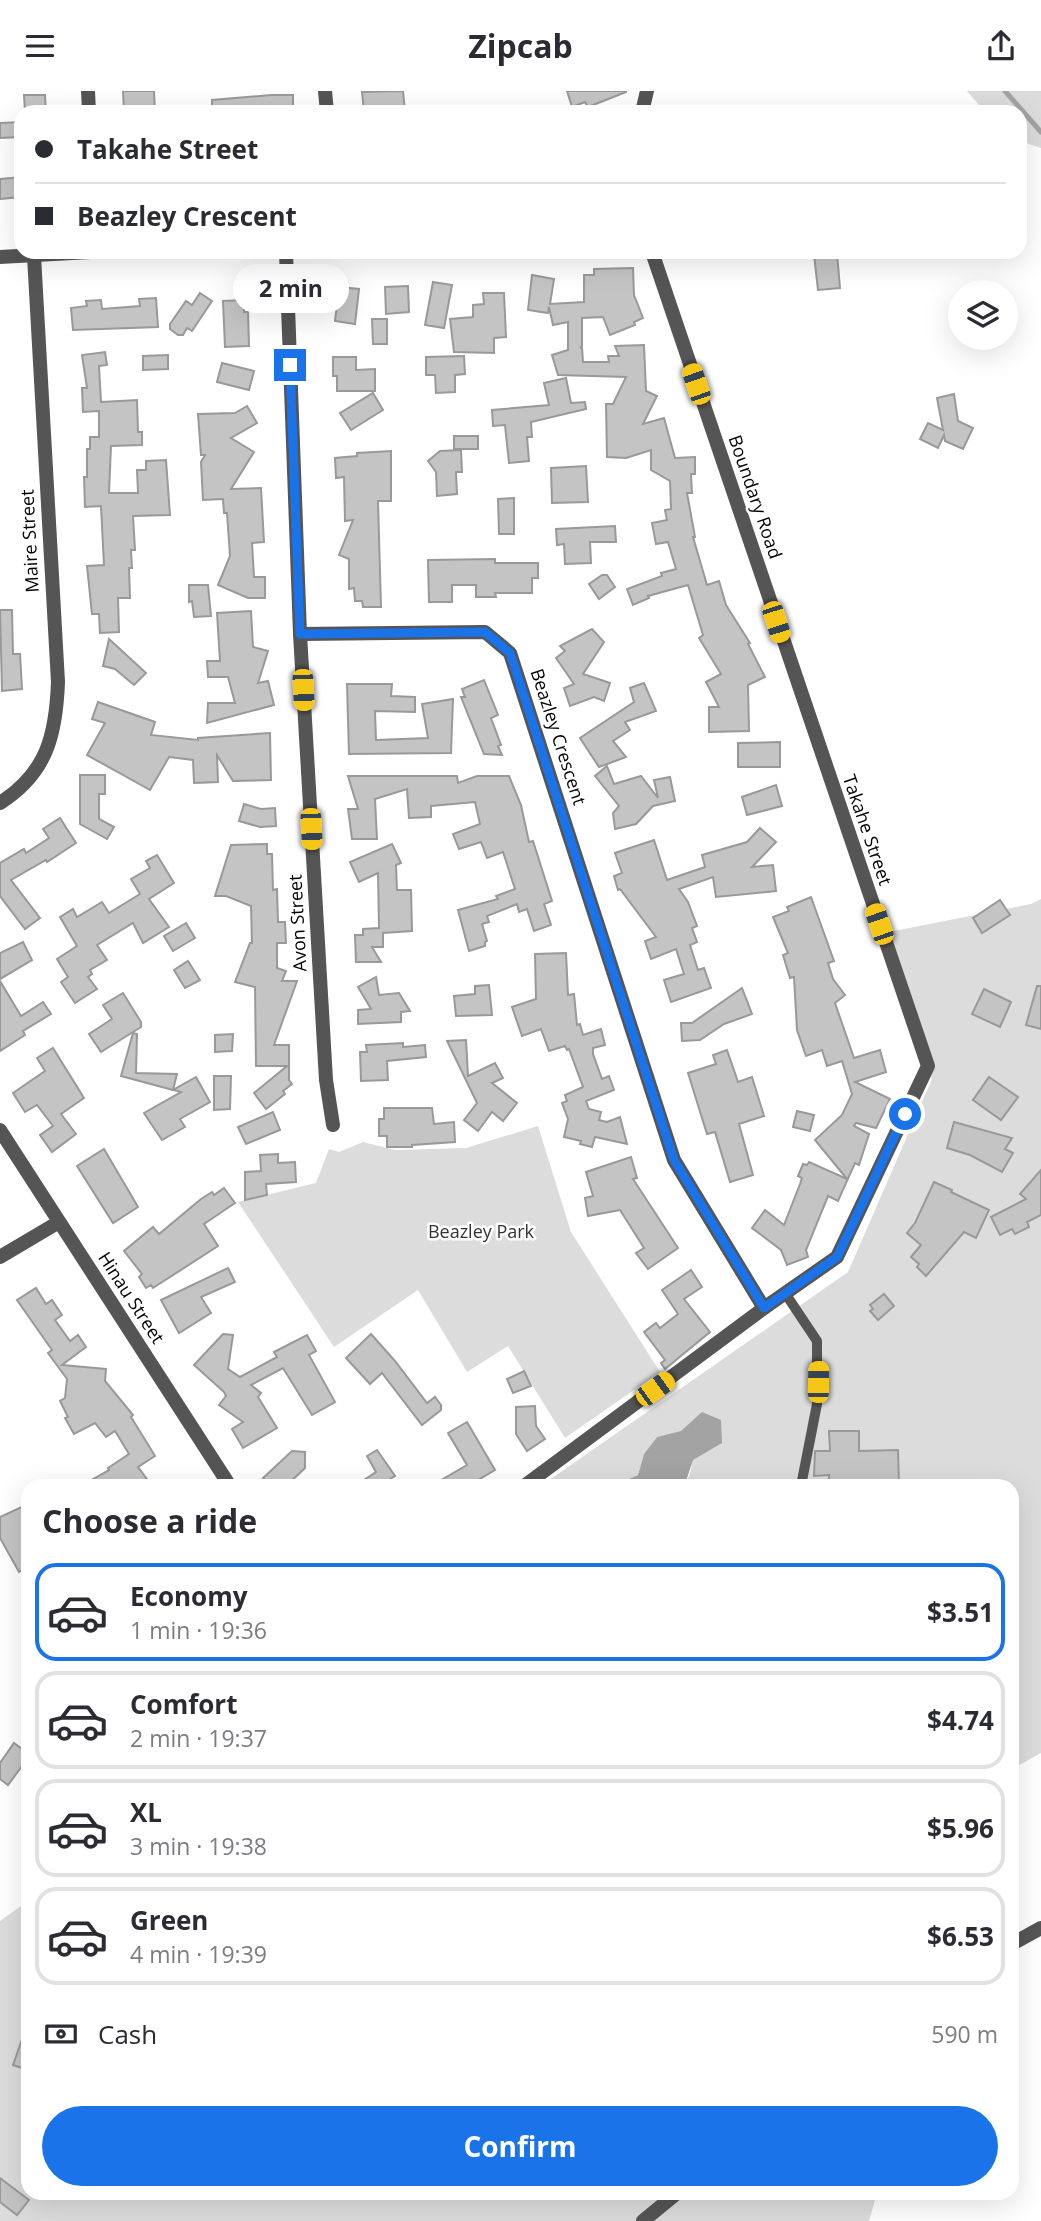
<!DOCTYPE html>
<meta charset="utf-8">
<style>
body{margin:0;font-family:"Open Sans",sans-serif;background:#f2f2f3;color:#2b2b33;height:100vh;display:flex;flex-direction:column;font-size:26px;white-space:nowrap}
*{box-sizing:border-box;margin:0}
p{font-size:23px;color:#7c7c81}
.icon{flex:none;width:38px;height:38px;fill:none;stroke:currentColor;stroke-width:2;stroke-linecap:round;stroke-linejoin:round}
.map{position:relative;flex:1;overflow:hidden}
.sheet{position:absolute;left:21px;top:1388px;width:998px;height:721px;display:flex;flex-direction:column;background:#fff;border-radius:21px;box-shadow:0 7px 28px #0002}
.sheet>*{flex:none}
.banner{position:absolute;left:14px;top:14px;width:1013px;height:154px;border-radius:21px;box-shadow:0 7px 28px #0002;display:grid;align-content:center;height:154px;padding:0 21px;background:#fff}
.tools{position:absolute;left:948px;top:189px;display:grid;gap:14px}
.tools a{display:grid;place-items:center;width:70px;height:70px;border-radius:50%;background:#fff;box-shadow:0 7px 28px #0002;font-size:35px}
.end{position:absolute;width:32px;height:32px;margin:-16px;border:9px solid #1a73e8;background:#fff;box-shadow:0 0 0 4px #fff}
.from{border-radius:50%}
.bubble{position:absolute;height:49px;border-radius:24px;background:#fff;box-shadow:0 7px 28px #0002;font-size:23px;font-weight:700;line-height:49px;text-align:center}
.car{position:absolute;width:21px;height:42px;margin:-21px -10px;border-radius:9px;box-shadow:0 0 5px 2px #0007;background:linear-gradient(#f5c518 24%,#345 0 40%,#f5c518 0 76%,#345 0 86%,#f5c518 0)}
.banner b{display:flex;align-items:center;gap:24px;height:66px;font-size:26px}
.banner b+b{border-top:2px solid #e1e1e2}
.banner i{width:18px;height:18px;background:#2b2b33}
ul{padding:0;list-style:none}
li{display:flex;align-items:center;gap:21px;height:98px;margin:0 14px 10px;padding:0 7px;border:4px solid #e1e1e2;border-radius:21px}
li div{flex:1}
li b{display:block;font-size:26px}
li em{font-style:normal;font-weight:700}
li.selected{border-color:#1a73e8}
li>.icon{width:63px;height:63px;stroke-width:1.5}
h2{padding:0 21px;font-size:32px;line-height:84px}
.pay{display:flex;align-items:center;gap:18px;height:77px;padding:0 21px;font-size:26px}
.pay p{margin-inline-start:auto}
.action{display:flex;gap:14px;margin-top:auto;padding:14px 21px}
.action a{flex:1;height:80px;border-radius:42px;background:#1a73e8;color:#fff;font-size:28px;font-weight:700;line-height:80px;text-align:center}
header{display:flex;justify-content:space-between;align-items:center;height:91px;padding:0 21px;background:#fff;font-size:32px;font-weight:700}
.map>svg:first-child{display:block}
</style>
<header><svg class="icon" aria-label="menu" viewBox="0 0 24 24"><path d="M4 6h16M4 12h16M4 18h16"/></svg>Zipcab<svg class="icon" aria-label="share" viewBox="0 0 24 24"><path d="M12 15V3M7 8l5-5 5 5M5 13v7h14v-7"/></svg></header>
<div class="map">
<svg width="1041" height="2130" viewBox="0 0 1041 2130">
<rect width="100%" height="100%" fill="#fff"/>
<g fill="#dcdcdc">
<polygon points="967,0 1041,0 1041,57 1020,50 1020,21 985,21"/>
<path d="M1041,808V1662L1012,1678V1395H681C700,1379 689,1359 681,1341L657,1346L644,1363L638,1384L613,1395H547L545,1392L848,1181L932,988L884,842L1031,813Z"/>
<polygon points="538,1035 571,1141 660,1281 565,1347 508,1255 467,1281 418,1199 334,1256 238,1111 316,1092 329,1058 339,1061 363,1051 395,1059 466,1057"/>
<polygon points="28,1810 28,2102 877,2102 869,2130 0,2130 0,1830"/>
</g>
<polygon fill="#a3a3a3" points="702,1321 721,1329 722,1352 693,1369 686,1390 681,1395 613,1395 638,1384 644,1363 657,1346 681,1340"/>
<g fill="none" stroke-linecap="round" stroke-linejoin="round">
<polyline stroke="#a3a3a3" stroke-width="5" points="1005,0 1041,41"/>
</g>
<g fill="#c4c4c4" stroke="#999" stroke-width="2">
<polygon points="123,0 154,0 155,21 124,21"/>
<polygon points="403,0 405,20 364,21 362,1"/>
<polygon points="567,0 626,0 626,1 588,16 585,11 572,16"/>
<polygon points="24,4 45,4 46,21 25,21"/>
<polygon points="271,4 293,4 293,21 212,21 212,9"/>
<polygon points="21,31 21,46 0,47 0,32"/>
<polygon points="21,86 21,106 0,108 0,88"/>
<polygon points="837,162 840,197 818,199 814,164"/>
<polygon points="633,177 634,204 643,227 634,231 635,234 610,244 603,226 582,227 582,255 580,257 582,256 583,271 609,271 608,265 619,265 615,255 644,254 646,300 657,305 643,333 664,327 675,367 695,366 695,383 691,383 692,402 687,402 695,446 693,446 707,494 719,490 726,514 750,552 748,553 765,586 748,594 749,640 709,641 709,616 719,616 706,591 721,583 699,547 703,544 688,494 648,505 649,507 633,514 627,498 662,485 661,482 676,478 668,451 656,453 652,432 667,429 665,419 671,418 670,390 651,379 651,359 626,367 607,366 606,313 613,313 626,286 558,284 552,264 568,259 568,231 553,234 549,216 548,222 528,219 532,184 554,188 550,213 584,211 584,184 594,184 594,178"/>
<polygon points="433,191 452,194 444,237 425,234"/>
<polygon points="408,195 409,221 386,223 385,196"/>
<polygon points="339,196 359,198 355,233 335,230"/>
<polygon points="200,202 212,210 192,240 187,237 183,244 178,244 170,238 170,233 186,210 192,214"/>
<polygon points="483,202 504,202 506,246 494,247 494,262 454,261 450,228 473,226 473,214 484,213"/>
<polygon points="156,207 158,236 73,239 71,217 87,215 86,210 101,209 102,218 140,215 139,208"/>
<polygon points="244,209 244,221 248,221 249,255 225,256 223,210"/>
<polygon points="372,228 387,228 387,253 373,253"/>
<polygon points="105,261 107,274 99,275 101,311 137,309 138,341 142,341 142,354 111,355 109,402 138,402 137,379 146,379 146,370 166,369 170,424 133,425 135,459 131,459 132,477 129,477 130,507 118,507 119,541 100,542 99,523 92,523 87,475 104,474 101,415 85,416 84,386 87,386 87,358 90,358 90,346 99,346 99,320 83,321 82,297 87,297 82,264"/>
<polygon points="168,264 168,278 143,279 143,265"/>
<polygon points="464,265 465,283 455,284 455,301 436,302 435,284 426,284 426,266"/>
<polygon points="333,266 356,266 356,279 375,278 375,300 337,300 337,285 333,285"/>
<polygon points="222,272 254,280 249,299 217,291"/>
<polygon points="566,287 571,312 585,311 586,318 531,331 532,346 527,346 529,370 509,372 505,334 493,335 492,319 549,314 544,292"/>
<polygon points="373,302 383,319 351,339 340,322"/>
<polygon points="954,303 958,330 973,337 963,358 945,350 944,344 938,357 920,348 928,332 943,339 937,307"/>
<polygon points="247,315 257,332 231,347 254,361 231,398 261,397 264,451 252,452 254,486 265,486 265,507 248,507 218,494 230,465 227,422 224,422 223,408 203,409 201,371 205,364 201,364 198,323 235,322"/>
<rect x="454" y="345" width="24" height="13"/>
<polygon points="461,359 462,381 456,381 457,403 437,405 436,381 428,370 440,360"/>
<polygon points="391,360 391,410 378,410 381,516 363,516 362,510 355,510 354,497 349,498 349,468 339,464 353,429 345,430 344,386 336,387 335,367 357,365 357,362"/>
<polygon points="586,375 588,411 552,412 551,377"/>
<polygon points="514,407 514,443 499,443 498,408"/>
<polygon points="615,435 616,451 590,451 591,472 565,473 564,453 557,454 556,438"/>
<polygon points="495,468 495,472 538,472 538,487 532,487 532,502 495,502 496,506 476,506 476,494 452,494 452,511 429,511 428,469"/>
<polygon points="602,484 607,484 615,496 599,508 589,493"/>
<polygon points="189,494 208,494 211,525 194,526 192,510 189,511"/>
<polygon points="0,519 12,519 13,563 20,563 22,598 2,600"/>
<polygon points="251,520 253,556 268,560 258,592 268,590 274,614 207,632 208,612 235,612 228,586 208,586 207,570 220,570 217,522"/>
<polygon points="592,538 604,551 583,583 610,592 604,610 594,606 570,615 564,597 574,593 556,567 565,560 560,555"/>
<polygon points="109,548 146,582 134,594 115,578 103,575"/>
<polygon points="484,589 498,624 491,627 501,654 498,655 502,664 484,663 461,606 465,606 462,598"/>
<polygon points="644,592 656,620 625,631 630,639 613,650 626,666 599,676 580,647 634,611 630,597"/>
<polygon points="347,593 392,593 391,605 415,606 415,621 375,620 376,649 428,647 422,613 453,608 451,662 349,663"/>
<polygon points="98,611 155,631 151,644 198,649 198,647 270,642 271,689 233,690 217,664 218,691 194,692 193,669 169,666 150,699 87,664 105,632 92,628"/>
<polygon points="780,651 780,676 738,676 738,652"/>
<polygon points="607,675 614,693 641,685 658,707 654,689 670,686 675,710 653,715 636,733 615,738 613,722 619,715 595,685"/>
<polygon points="80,684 105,684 105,703 99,703 99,728 114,736 107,748 80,733"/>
<polygon points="348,685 457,685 458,692 477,685 509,685 521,714 529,751 533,750 552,810 544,813 551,834 534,840 527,818 519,821 517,813 487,825 489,831 482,833 487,850 485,851 485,855 469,860 458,819 498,808 496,805 515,798 503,761 487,767 481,751 459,758 453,743 480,733 475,711 431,715 431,726 409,727 407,698 375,708 377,748 352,748 348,718 358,718"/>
<polygon points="776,694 782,715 747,724 742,706"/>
<polygon points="244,713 261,718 275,717 276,735 260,736 239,730"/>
<polygon points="60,727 76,752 47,771 46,769 11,789 40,827 25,838 0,805 0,772 24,758 26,762 49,747 43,738"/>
<polygon points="760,737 776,751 752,776 773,774 776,800 716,806 713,786 679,798 688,811 697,835 692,837 697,851 690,854 698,879 704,877 711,897 671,911 664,889 684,883 676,858 651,868 645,850 656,846 620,798 618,799 614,785 622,782 615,762 654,749 667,789 705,776 702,764 747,751"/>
<polygon points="267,753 267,763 272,763 273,799 277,798 278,831 285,831 286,852 277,852 277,877 286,880 282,890 297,890 274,954 289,954 289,989 292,993 283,1000 285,1003 266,1018 254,1002 287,975 256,975 255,896 235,891 250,852 252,852 251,815 226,805 215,805 231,754"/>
<polygon points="392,753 401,772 396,774 397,799 411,799 412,840 383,842 383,856 372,856 381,871 356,871 355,844 363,844 363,838 379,837 378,782 359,791 350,771"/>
<polygon points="157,764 174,792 149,808 169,836 143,852 133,832 97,854 107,869 90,879 92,883 88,886 97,898 75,912 61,891 68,886 57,868 77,855 60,826 73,818 77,826 102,811 109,822 140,803 131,788 150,777 146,770"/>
<polygon points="811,806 834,870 828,872 833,888 845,904 835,912 854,967 880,959 886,981 855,991 890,1008 876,1037 856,1032 854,1035 869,1043 859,1074 855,1072 838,1110 828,1105 806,1159 808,1166 787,1174 781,1159 752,1137 765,1119 784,1134 800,1093 802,1087 798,1085 803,1073 807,1074 809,1071 847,1088 815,1049 842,1024 852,1003 842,970 827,975 822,959 806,965 797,939 794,886 790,887 783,864 788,862 773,826 789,820 787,816"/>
<polygon points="1000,809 1010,824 982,842 973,827"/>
<polygon points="186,832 195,847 173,860 164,845"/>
<polygon points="23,851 32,869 0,888 0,862"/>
<polygon points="566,862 568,904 574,903 577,934 580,933 583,944 601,938 605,954 593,957 593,963 602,988 609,985 614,999 586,1010 589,1018 601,1021 599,1029 607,1031 620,1026 627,1053 595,1046 592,1056 580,1053 581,1050 564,1046 568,1028 562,1012 567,1010 565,1004 583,996 569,958 567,959 565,955 549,960 541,938 522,945 512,916 536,908 535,863"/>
<polygon points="188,870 200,889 185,897 174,879"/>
<polygon points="376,886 379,904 399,902 410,920 401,921 401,931 358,933 358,919 371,918 358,896"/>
<polygon points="0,890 21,925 43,911 51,923 23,940 25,944 0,960"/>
<polygon points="489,894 492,924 456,925 454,905 475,903 475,895"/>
<polygon points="1037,895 1041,895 1041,938 1026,934"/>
<polygon points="742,897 752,923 724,933 700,949 682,950 681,932 692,932"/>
<polygon points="984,898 1011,911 1000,936 972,923"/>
<polygon points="123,902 141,931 141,936 101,961 89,943 112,928 103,914"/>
<polygon points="133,942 137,943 136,982 177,983 173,999 121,985"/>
<polygon points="233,943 232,960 215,961 215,944"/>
<polygon points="466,949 468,985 495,972 503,987 492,992 517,1012 503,1030 492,1021 478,1040 464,1029 477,1012 447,950"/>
<polygon points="403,952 403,956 425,954 426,966 387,970 388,989 361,990 360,961 367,961 366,954"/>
<polygon points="53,957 84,1007 61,1023 76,1043 52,1061 40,1044 53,1035 37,1014 25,1021 13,1002 45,980 37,967"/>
<polygon points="727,959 738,991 752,986 764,1025 739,1033 753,1084 730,1091 715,1041 707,1043 688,982 716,973 713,964"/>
<polygon points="214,985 231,985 230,1018 214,1019"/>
<polygon points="196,986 210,1011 180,1028 185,1036 162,1049 144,1022 181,1001 173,999"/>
<polygon points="989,986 1018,1006 1001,1029 973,1009"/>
<polygon points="384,1017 432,1017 434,1033 454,1031 455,1051 412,1054 412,1056 387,1056 387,1045 379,1045 379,1028 384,1028"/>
<polygon points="797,1020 814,1024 810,1040 793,1036"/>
<polygon points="273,1021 280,1039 246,1053 238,1036"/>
<polygon points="954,1031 1012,1047 1005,1058 1013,1062 1002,1081 970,1064 947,1057"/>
<polygon points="104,1058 138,1116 113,1132 77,1075"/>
<polygon points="278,1063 278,1072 295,1071 296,1091 266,1093 267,1104 245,1109 245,1081 261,1080 260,1064"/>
<polygon points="631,1066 637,1087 633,1088 678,1157 648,1178 636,1162 644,1157 620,1119 588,1125 585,1107 593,1105 586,1081"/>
<polygon points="1041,1079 1041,1124 1027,1131 1029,1136 1015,1143 1012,1138 1000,1144 991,1126 1026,1108 1020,1103"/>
<polygon points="934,1091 952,1099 951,1101 989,1119 976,1147 964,1141 926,1185 917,1176 919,1173 911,1166 921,1154 907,1142 915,1132"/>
<polygon points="224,1097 235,1112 204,1133 218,1155 153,1197 151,1194 146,1197 139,1186 142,1183 124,1160 153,1136 159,1143 201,1108 212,1101 214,1104"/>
<polygon points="228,1177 235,1191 201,1206 211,1222 179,1242 161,1209"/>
<polygon points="691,1179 702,1196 684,1208 710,1241 665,1278 661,1272 665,1269 644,1241 656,1232 660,1237 678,1223 662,1199"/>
<polygon points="36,1197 46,1213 52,1209 62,1224 55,1229 70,1250 78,1244 86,1256 62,1274 106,1278 105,1290 133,1324 131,1326 155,1365 138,1376 152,1395 81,1395 109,1379 108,1377 129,1363 115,1340 106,1346 95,1332 74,1343 65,1327 68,1326 60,1310 65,1307 67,1288 48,1262 52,1259 17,1209"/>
<polygon points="884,1203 894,1215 878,1229 870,1220 873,1218 870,1214"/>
<polygon points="223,1243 233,1244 228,1278 240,1286 277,1266 274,1261 307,1244 316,1260 309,1264 335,1311 312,1324 283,1277 251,1294 261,1302 258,1306 277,1337 243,1357 232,1338 243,1331 219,1314 226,1305 224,1301 194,1274"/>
<polygon points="371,1243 395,1270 427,1312 435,1306 441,1314 441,1319 422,1334 382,1282 370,1293 346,1267"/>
<polygon points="524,1280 531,1295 513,1302 507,1288"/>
<polygon points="535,1315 536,1335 545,1348 527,1360 516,1343 516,1316"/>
<polygon points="467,1331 495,1379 468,1395 431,1395 467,1374 448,1342"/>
<polygon points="829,1340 859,1340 859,1360 898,1359 899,1395 829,1395 829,1384 814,1385 815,1360 830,1360"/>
<polygon points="377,1359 395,1385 387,1390 390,1395 355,1395 376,1381 367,1365"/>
<polygon points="292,1360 305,1361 305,1377 286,1395 270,1395 263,1387"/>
<polygon points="28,1413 28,1476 19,1481 0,1447 0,1426"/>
<polygon points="14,1652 28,1662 28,1667 8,1694 0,1688 0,1672"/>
<polygon points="26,1937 28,1938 28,1979 13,1974"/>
<polygon points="0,2087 29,2109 17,2124 0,2111"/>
</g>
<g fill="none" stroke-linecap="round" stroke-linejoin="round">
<polyline stroke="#555" stroke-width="10" points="785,1202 817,1250 817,1313 801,1395"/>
<g stroke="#555" stroke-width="14">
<polyline points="88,0 89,21"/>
<polyline points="325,0 327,21"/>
<polyline points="642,21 647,0"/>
<polyline points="286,161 300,543 326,989 333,1034"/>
<polyline points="0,166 90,161"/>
<polyline points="300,543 485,541 510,562 674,1069 764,1217"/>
<path d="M0,712C47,682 56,644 58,591L34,165"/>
<polyline points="0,1039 230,1395"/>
<polyline points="0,1166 59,1131"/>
<polyline points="524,1395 764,1217 837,1166 928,975 652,161"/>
<polyline points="1012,1853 1041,1837"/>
<polyline points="643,2130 677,2102"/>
</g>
</g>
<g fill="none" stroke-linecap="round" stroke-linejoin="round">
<polyline stroke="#1a73e8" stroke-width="9" points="290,274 300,543 485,541 510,562 674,1069 764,1217 837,1166 905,1023"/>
</g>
<g text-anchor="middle" stroke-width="5" stroke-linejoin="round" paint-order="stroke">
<g font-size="18" fill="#000" stroke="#fff">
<text transform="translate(755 406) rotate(71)" y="6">Boundary Road</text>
<text transform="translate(30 450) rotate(-93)" y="6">Maire Street</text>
<text transform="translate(558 646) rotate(72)" y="6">Beazley Crescent</text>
<text transform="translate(867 739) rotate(71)" y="6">Takahe Street</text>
<text transform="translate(298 832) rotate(-93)" y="6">Avon Street</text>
<text transform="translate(131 1207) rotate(57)" y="6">Hinau Street</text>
</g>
<g font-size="18" fill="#333" stroke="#fff">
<text x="481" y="1147">Beazley Park</text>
</g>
</g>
</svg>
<div class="tools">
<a><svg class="icon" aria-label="layers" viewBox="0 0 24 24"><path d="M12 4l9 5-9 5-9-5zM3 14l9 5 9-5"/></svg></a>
</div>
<i class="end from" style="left:905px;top:1023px"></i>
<i class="end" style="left:290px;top:274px"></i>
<div class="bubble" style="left:233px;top:173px;width:116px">2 min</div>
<i class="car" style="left:696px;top:293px;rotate:341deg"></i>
<i class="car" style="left:776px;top:531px;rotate:162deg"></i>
<i class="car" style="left:303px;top:599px;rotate:177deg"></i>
<i class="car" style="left:311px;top:738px;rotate:177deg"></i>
<i class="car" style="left:879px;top:833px;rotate:341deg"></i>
<i class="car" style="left:818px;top:1291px;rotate:1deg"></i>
<i class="car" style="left:655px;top:1298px;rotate:54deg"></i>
<div class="banner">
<b><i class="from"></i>Takahe Street</b>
<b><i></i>Beazley Crescent</b>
</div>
<section class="sheet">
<h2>Choose a ride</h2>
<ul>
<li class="selected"><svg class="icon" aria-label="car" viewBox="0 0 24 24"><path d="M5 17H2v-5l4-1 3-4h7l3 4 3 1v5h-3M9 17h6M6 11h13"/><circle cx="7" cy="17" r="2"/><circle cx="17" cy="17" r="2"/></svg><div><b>Economy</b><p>1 min · 19:36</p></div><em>$3.51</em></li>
<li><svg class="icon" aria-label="car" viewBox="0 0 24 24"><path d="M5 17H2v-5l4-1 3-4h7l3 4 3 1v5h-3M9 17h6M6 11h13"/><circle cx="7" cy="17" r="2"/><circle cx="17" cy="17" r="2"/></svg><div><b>Comfort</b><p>2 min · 19:37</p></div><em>$4.74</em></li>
<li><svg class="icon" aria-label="car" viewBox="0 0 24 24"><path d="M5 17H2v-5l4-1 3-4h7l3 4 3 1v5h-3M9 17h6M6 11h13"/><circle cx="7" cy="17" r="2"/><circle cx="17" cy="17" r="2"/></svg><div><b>XL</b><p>3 min · 19:38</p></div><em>$5.96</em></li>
<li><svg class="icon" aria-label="car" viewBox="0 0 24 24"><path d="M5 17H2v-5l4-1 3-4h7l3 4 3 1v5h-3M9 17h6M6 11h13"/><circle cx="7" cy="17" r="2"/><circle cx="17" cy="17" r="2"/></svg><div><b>Green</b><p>4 min · 19:39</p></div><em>$6.53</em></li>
</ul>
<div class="pay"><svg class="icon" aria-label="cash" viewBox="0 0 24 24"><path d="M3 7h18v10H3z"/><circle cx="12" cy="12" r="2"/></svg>Cash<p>590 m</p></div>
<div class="action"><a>Confirm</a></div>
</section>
</div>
